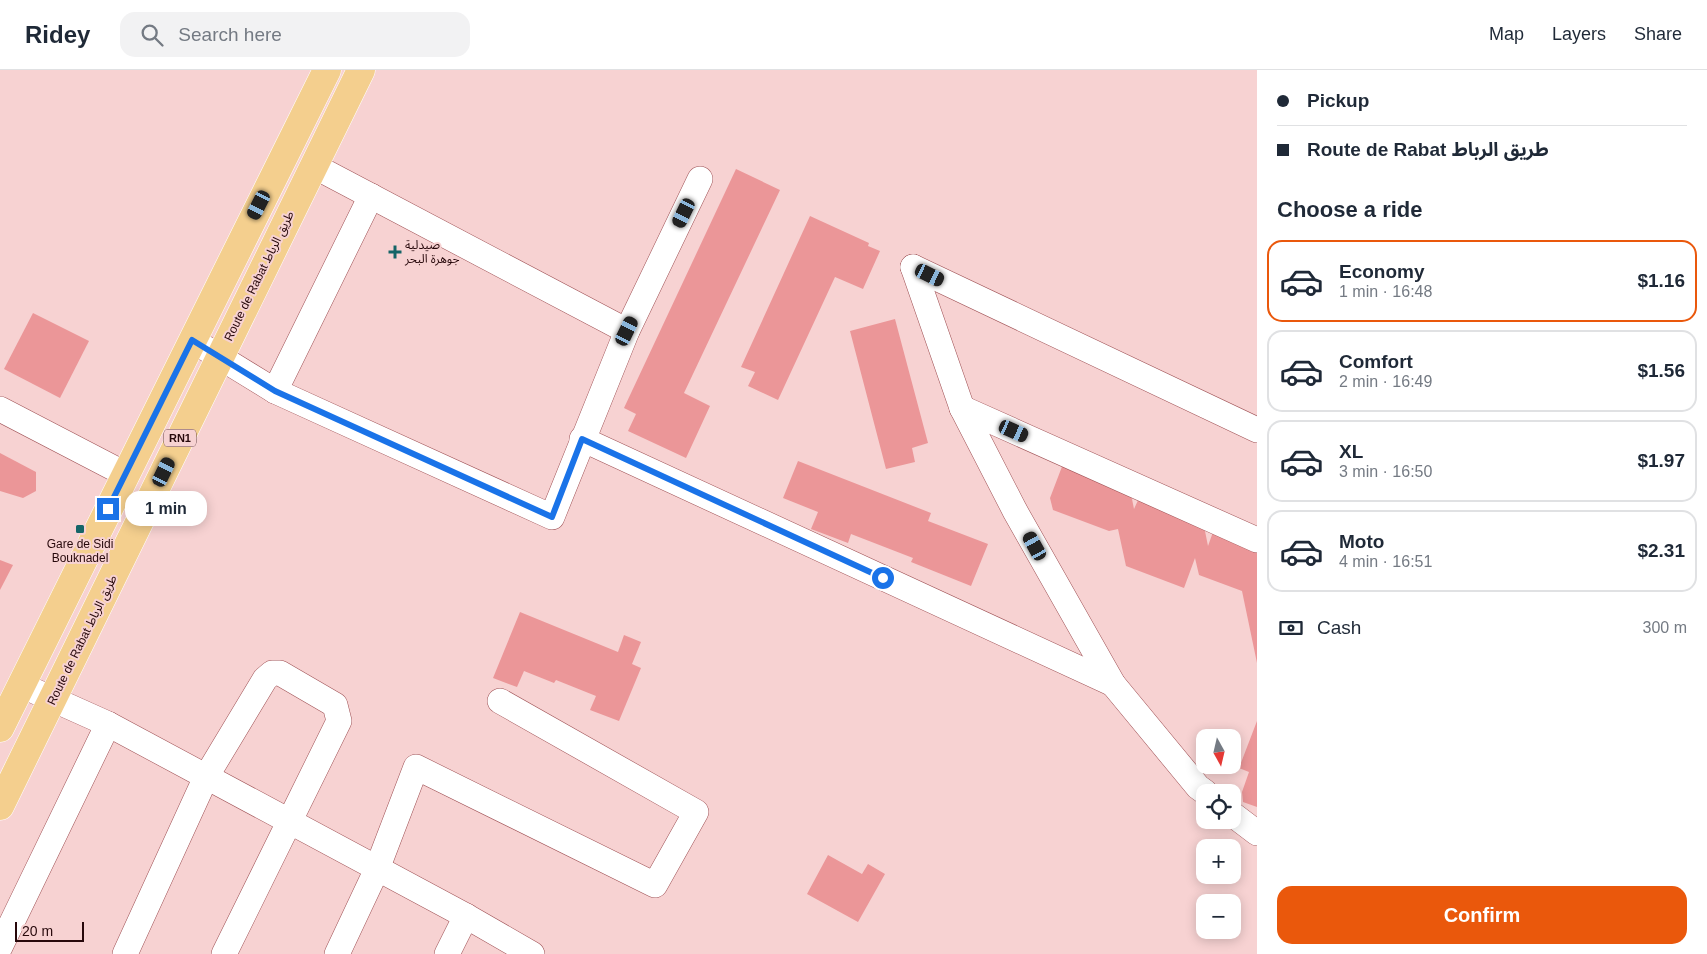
<!DOCTYPE html>
<meta charset="utf-8">
<style>
body{margin:0;font-family:Arial,"Noto Sans Arabic",sans-serif;background:#f2f2f3;color:#1f2937;height:100vh;display:flex;flex-direction:column;font-size:19px;white-space:nowrap}
*{box-sizing:border-box;margin:0}
p{font-size:16px;color:#747a83}
.icon{flex:none;width:28px;height:28px;fill:none;stroke:currentColor;stroke-width:2;stroke-linecap:round;stroke-linejoin:round}
.map{position:relative;flex:1;overflow:hidden}
.panel{display:flex;flex-direction:column;background:#fff;width:450px}
.panel>*{flex:none}
.banner{display:grid;align-content:center;height:110px;padding:0 20px;background:#fff}
.needle{width:32px;rotate:172deg}
.fabs{position:absolute;left:1196px;top:659px;display:grid;gap:10px}
.fabs a{display:grid;place-items:center;width:45px;height:45px;border-radius:10px;background:#fff;box-shadow:0 2px 12px #0003;font-size:25px}
.scale{position:absolute;left:15px;bottom:12px;width:69px;box-sizing:border-box;padding-left:5px;border:2px solid #27080b;border-top:0;font-size:14px;line-height:18px;white-space:nowrap;color:#27080b;-webkit-text-stroke:4px #f7d2d2;paint-order:stroke}
.end{position:absolute;width:22px;height:22px;margin:-11px;border:6px solid #1a73e8;background:#fff;box-shadow:0 0 0 2px #fff}
.from{border-radius:50%}
.bubble{position:absolute;height:35px;border-radius:15px;background:#fff;box-shadow:0 2px 12px #0003;font-size:16px;font-weight:700;line-height:35px;text-align:center}
.car{position:absolute;width:15px;height:30px;margin:-15px -8px;border-radius:6px;box-shadow:0 0 4px 1px #0007;background:linear-gradient(#222 24%,#8ab4d8 0 40%,#222 0 76%,#8ab4d8 0 86%,#222 0)}
.banner b{display:flex;align-items:center;gap:18px;height:48px;font-size:19px}
.banner b+b{border-top:1px solid #e0e1e3}
.banner i{width:12px;height:12px;background:#1f2937}
ul{padding:0;list-style:none}
li{display:flex;align-items:center;gap:15px;height:82px;margin:0 10px 8px;padding:0 10px;border:2px solid #e0e1e3;border-radius:15px}
li div{flex:1}
li b{display:block;font-size:19px}
li em{font-style:normal;font-weight:700}
li.active{border-color:#ea580c}
li>.icon{width:45px;height:45px;stroke-width:1.5}
h2{padding:0 20px;font-size:22px;line-height:60px}
.pay{display:flex;align-items:center;gap:12px;height:55px;padding:0 20px;font-size:19px}
.pay p{margin-inline-start:auto}
.cta{display:flex;gap:10px;margin-top:auto;padding:10px 20px}
.cta a{flex:1;height:58px;border-radius:15px;background:#ea580c;color:#fff;font-size:20px;font-weight:700;line-height:58px;text-align:center}
header{display:flex;align-items:center;gap:30px;box-sizing:border-box;height:70px;padding:0 25px;background:#fff;border-bottom:1px solid #e0e1e3}
header strong{font-size:24px}
nav{display:flex;gap:28px;margin-inline-start:auto;font-size:18px}
.search{width:350px;height:45px;background:#f2f2f3;display:flex;align-items:center;gap:12px;box-sizing:border-box;padding:0 18px;border-radius:15px;color:#747a83;font-size:19px}
main{display:flex;flex:1;min-height:0}
.map>svg:first-child{display:block}
</style>
<header>
<strong>Ridey</strong>
<div class="search"><svg class="icon" aria-label="search" viewBox="0 0 24 24"><circle cx="10" cy="10" r="6"/><path d="M15 15l6 6"/></svg>Search here</div>
<nav><a>Map</a><a>Layers</a><a>Share</a></nav>
</header>
<main>
<div class="map">
<svg width="1257" height="884" viewBox="0 0 1257 884">
<rect width="100%" height="100%" fill="#f7d2d2"/>
<g fill="#eb9698">
<polygon points="736,99 780,120 684,323 710,336 686,388 628,361 636,344 624,338"/>
<polygon points="810,146 869,173 868,176 880,181 863,219 835,207 778,330 748,316 755,302 741,297"/>
<polygon points="33,243 89,271 60,328 4,299"/>
<polygon points="895,249 928,373 912,378 915,392 886,399 850,261"/>
<polygon points="0,383 36,402 36,421 23,428 0,421"/>
<polygon points="798,391 931,443 928,451 988,474 971,516 911,492 913,488 851,464 848,473 811,459 818,442 783,428"/>
<polygon points="1063,394 1130,419 1134,439 1139,428 1203,451 1208,476 1213,462 1257,478 1257,593 1242,521 1199,505 1195,488 1184,518 1126,496 1118,459 1109,461 1053,440 1050,428"/>
<polygon points="0,490 13,495 0,520"/>
<polygon points="520,542 618,582 624,565 641,572 632,594 641,598 619,651 590,640 596,626 556,610 554,613 524,601 517,617 493,608"/>
<polygon points="1257,651 1257,737 1243,732 1242,722 1249,702 1239,698"/>
<polygon points="828,785 862,804 868,794 885,804 858,852 807,824"/>
</g>
<g fill="none" stroke-linecap="round" stroke-linejoin="round">
<g stroke="#9f5155" stroke-width="26">
<g id="minor">
<polyline points="314,96 627,261"/>
<polyline points="913,197 962,338 1015,441 1113,614 1198,717 1205,722"/>
<polyline points="913,197 1257,360"/>
<polyline points="192,270 275,321 552,447 627,261 700,109"/>
<polyline points="275,321 371,126"/>
<polyline points="962,338 1257,470"/>
<polyline points="0,339 125,404"/>
<polyline points="582,369 1113,614"/>
<polyline points="108,654 466,846 532,884"/>
<polyline points="1232,744 1257,763"/>
<polyline points="0,877 108,654 21,615"/>
<polyline points="125,884 206,707 265,609 272,603 280,603 335,635 339,651 224,884"/>
<polyline points="337,884 377,799 416,697 655,815 696,742 500,631"/>
<polyline points="447,884 466,846"/>
</g>
</g>
<g stroke="#fff" stroke-width="29">
<g id="major">
<polyline points="0,658 327,0"/>
<polyline points="0,736 361,0"/>
</g>
</g>
<use href="#minor" stroke="#fff" stroke-width="25"/>
<use href="#major" stroke="#f4cf8e" stroke-width="28"/>
</g>
<g fill="none" stroke-linecap="round" stroke-linejoin="round">
<polyline stroke="#1a73e8" stroke-width="6" points="108,439 192,270 275,321 552,447 582,369 883,508"/>
</g>
<g fill="#156467" stroke="#f7d2d2" stroke-width="2">
<path d="M392.5 174.5h5v5h5v5h-5v5h-5v-5h-5v-5h5z"/>
<rect x="75" y="454" width="10" height="10" rx="2.5"/>
</g>
<g text-anchor="middle" stroke-width="4" stroke-linejoin="round" paint-order="stroke">
<rect fill="#f7d2d2" stroke="#654547" stroke-width="1" x="164" y="359.5" width="32" height="17" rx="4"/>
<g font-size="11" font-weight="bold" fill="#27080b">
<text x="180" y="372">RN1</text>
</g>
<g font-size="12" fill="#27080b" stroke="#f7d2d2" text-anchor="start">
<text x="405" y="179">صيدلية<tspan x="405" dy="14">جوهرة البحر</tspan></text>
<text x="80" y="478" text-anchor="middle">Gare de Sidi<tspan x="80" dy="14">Bouknadel</tspan></text>
</g>
<g font-size="12" fill="#27080b" stroke="#f7d2d2">
<text transform="translate(259 206) rotate(-64)" y="4">Route de Rabat طريق الرباط</text>
<text transform="translate(82 570) rotate(-64)" y="4">Route de Rabat طريق الرباط</text>
</g>
</g>
</svg>
<div class="fabs">
<a><svg class="needle" viewBox="-14 -14 28 28"><path d="M0-13l5 13h-10z" fill="#e53935"/><path d="M0 13l5-13h-10z" fill="#747a83"/></svg></a>
<a><svg class="icon" aria-label="locate" viewBox="0 0 24 24"><circle cx="12" cy="12" r="6"/><path d="M12 2v4M12 18v4M2 12h4M18 12h4"/></svg></a>
<a>+</a>
<a>−</a>
</div>
<div class="scale">20 m</div>
<i class="end from" style="left:883px;top:508px"></i>
<i class="end" style="left:108px;top:439px"></i>
<div class="bubble" style="left:125px;top:421px;width:82px">1 min</div>
<i class="car" style="left:259px;top:135px;rotate:207deg"></i>
<i class="car" style="left:684px;top:143px;rotate:206deg"></i>
<i class="car" style="left:930px;top:205px;rotate:116deg"></i>
<i class="car" style="left:627px;top:261px;rotate:26deg"></i>
<i class="car" style="left:1014px;top:361px;rotate:114deg"></i>
<i class="car" style="left:164px;top:402px;rotate:26deg"></i>
<i class="car" style="left:1035px;top:476px;rotate:331deg"></i>
</div>
<section class="panel">
<div class="banner">
<b><i class="from"></i>Pickup</b>
<b><i></i>Route de Rabat طريق الرباط</b>
</div>
<h2>Choose a ride</h2>
<ul>
<li class="active"><svg class="icon" aria-label="car" viewBox="0 0 24 24"><path d="M5 17H2v-5l4-1 3-4h7l3 4 3 1v5h-3M9 17h6M6 11h13"/><circle cx="7" cy="17" r="2"/><circle cx="17" cy="17" r="2"/></svg><div><b>Economy</b><p>1 min · 16:48</p></div><em>$1.16</em></li>
<li><svg class="icon" aria-label="car" viewBox="0 0 24 24"><path d="M5 17H2v-5l4-1 3-4h7l3 4 3 1v5h-3M9 17h6M6 11h13"/><circle cx="7" cy="17" r="2"/><circle cx="17" cy="17" r="2"/></svg><div><b>Comfort</b><p>2 min · 16:49</p></div><em>$1.56</em></li>
<li><svg class="icon" aria-label="car" viewBox="0 0 24 24"><path d="M5 17H2v-5l4-1 3-4h7l3 4 3 1v5h-3M9 17h6M6 11h13"/><circle cx="7" cy="17" r="2"/><circle cx="17" cy="17" r="2"/></svg><div><b>XL</b><p>3 min · 16:50</p></div><em>$1.97</em></li>
<li><svg class="icon" aria-label="car" viewBox="0 0 24 24"><path d="M5 17H2v-5l4-1 3-4h7l3 4 3 1v5h-3M9 17h6M6 11h13"/><circle cx="7" cy="17" r="2"/><circle cx="17" cy="17" r="2"/></svg><div><b>Moto</b><p>4 min · 16:51</p></div><em>$2.31</em></li>
</ul>
<div class="pay"><svg class="icon" aria-label="cash" viewBox="0 0 24 24"><path d="M3 7h18v10H3z"/><circle cx="12" cy="12" r="2"/></svg>Cash<p>300 m</p></div>
<div class="cta"><a>Confirm</a></div>
</section>
</main>
